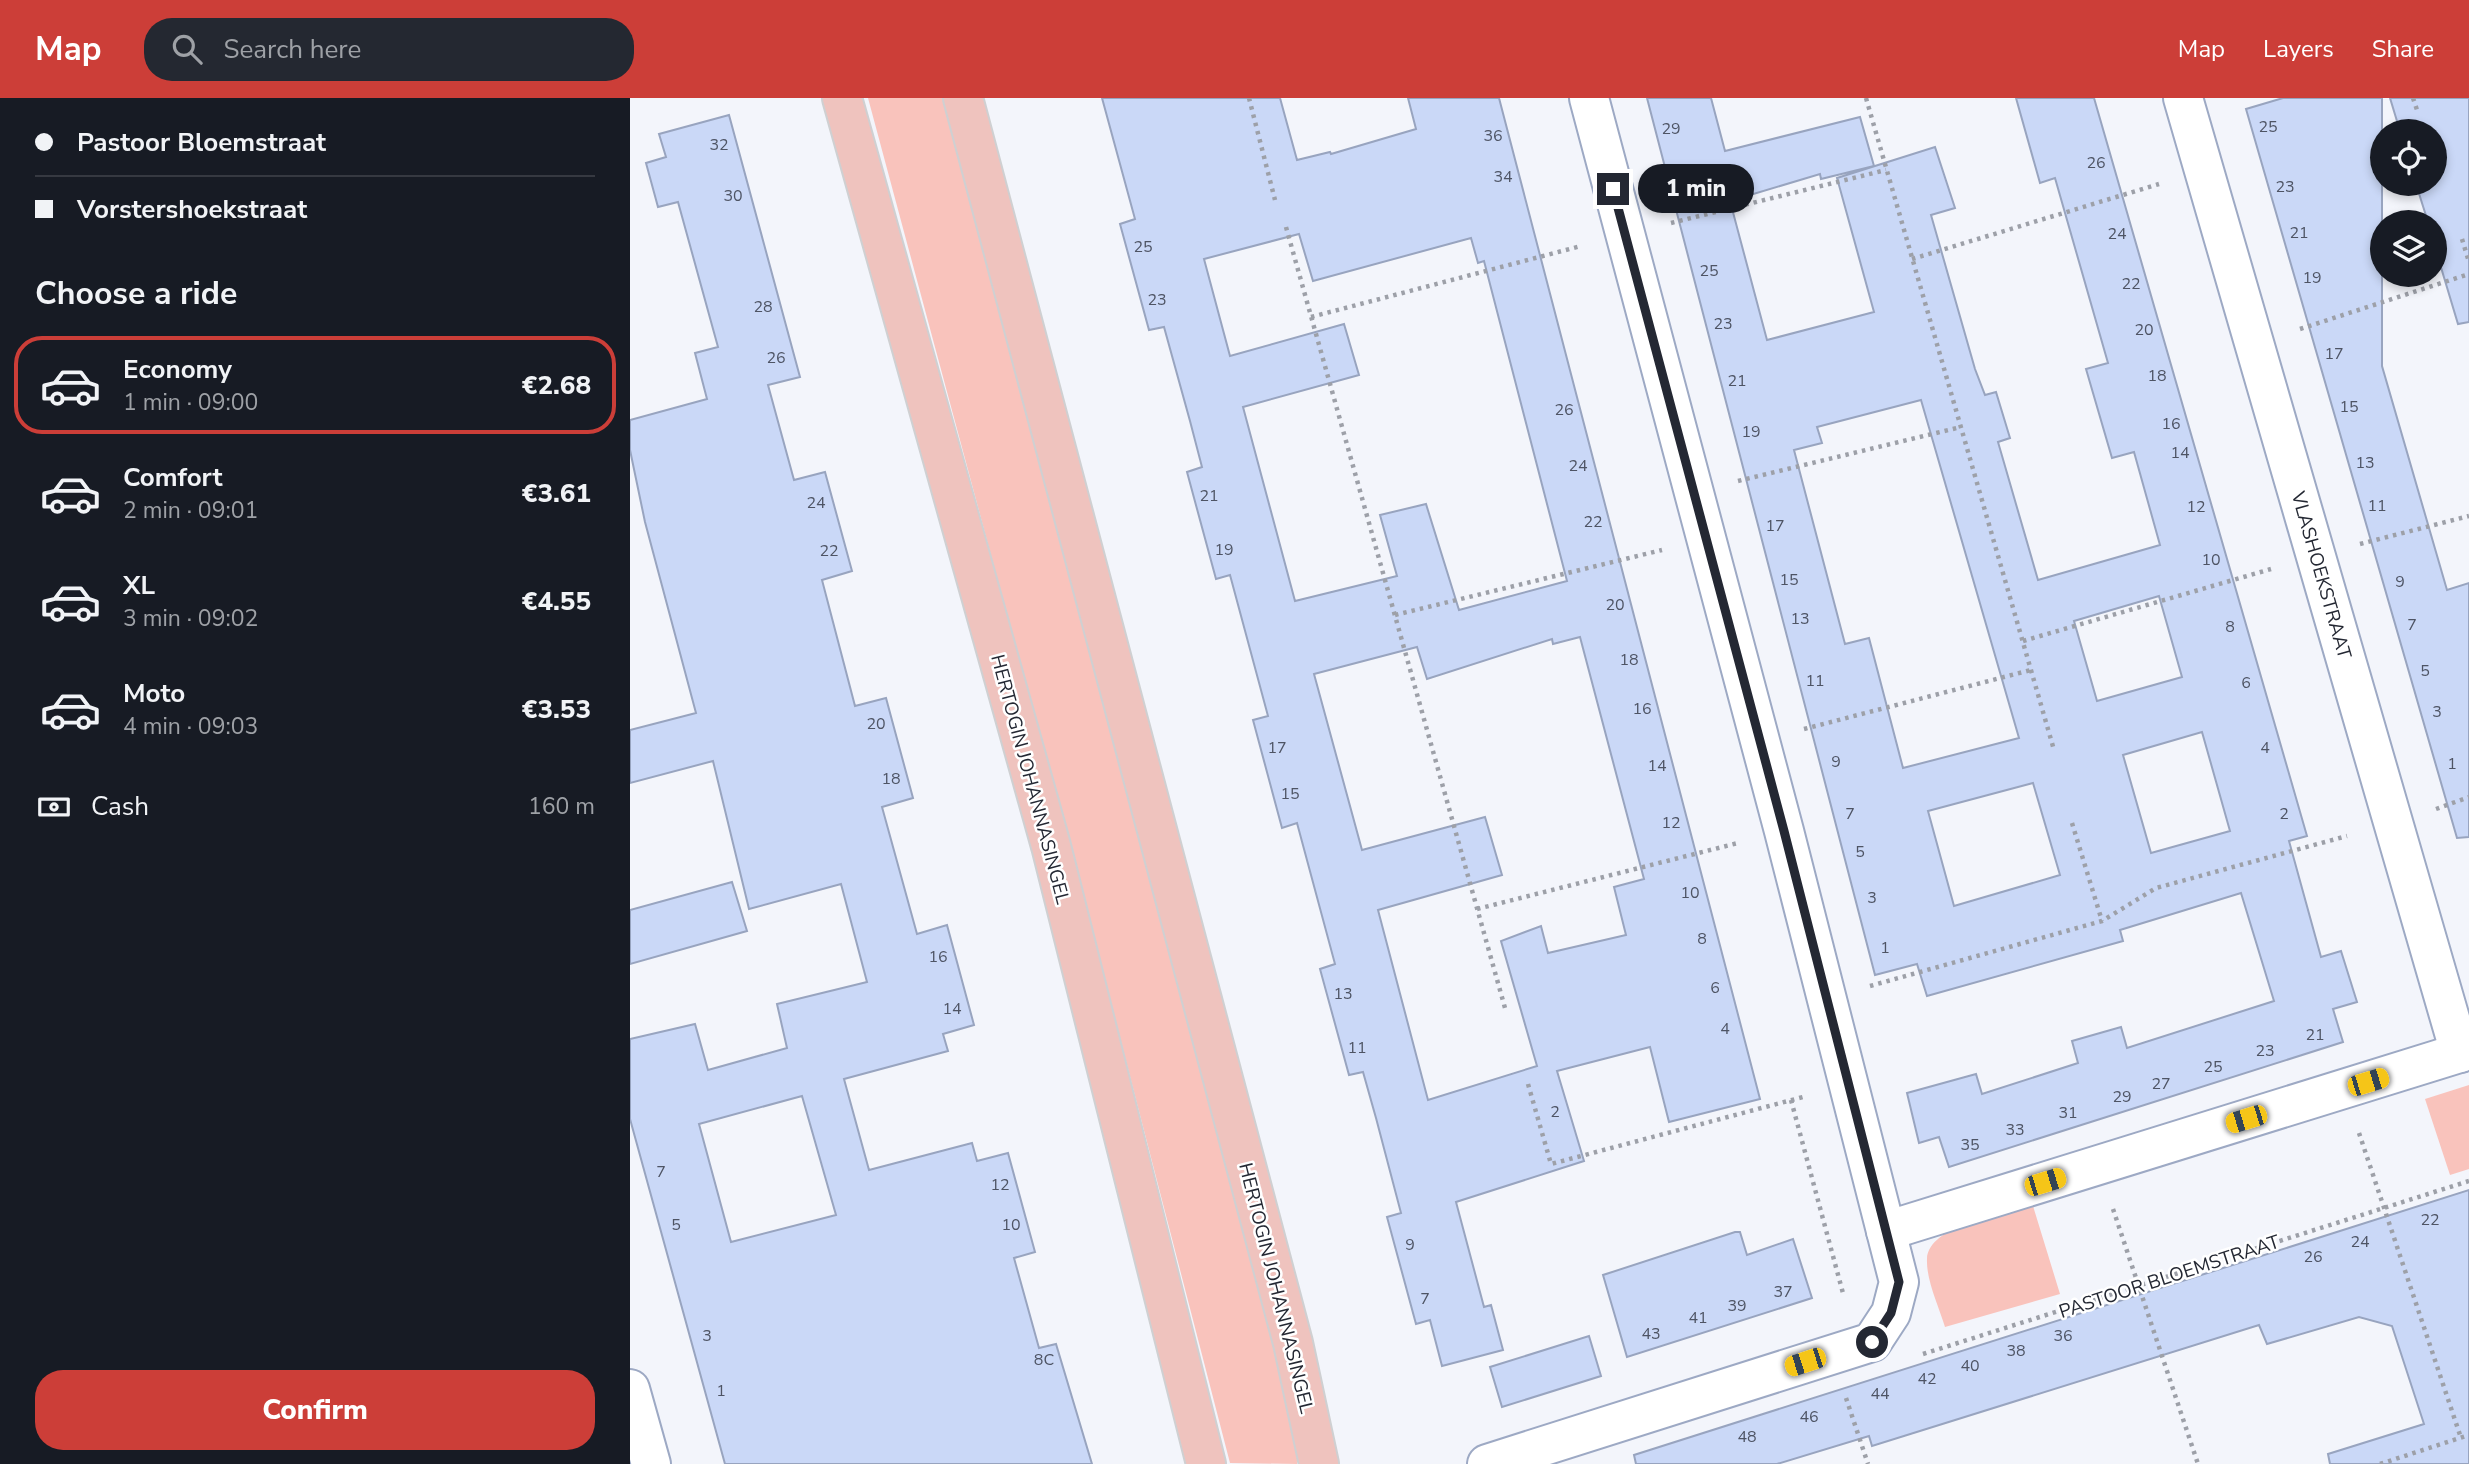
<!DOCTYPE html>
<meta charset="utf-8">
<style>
body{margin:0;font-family:"Nunito Sans",sans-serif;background:#242831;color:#f1f3f6;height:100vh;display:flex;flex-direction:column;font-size:26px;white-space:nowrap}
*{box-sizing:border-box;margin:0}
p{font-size:23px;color:#9ea1a6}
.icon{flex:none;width:38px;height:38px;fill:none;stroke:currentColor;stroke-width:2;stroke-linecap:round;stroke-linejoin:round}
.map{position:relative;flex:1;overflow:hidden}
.sheet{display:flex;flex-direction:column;background:#171b24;width:630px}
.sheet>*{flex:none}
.hud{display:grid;align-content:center;height:154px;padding:0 35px;background:#171b24}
.tools{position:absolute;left:1740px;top:21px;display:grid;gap:14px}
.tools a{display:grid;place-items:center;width:77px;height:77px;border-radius:50%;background:#171b24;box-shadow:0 4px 10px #0003;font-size:35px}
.end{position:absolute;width:32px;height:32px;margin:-16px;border:9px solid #242833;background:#fff;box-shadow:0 0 0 4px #fff}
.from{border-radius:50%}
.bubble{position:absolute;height:49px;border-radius:24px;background:#171b24;box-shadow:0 4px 10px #0003;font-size:23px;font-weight:800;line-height:49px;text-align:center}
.car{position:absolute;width:21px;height:42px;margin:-21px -10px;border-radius:9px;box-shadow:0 0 5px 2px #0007;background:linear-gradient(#f5c518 24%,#345 0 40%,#f5c518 0 76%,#345 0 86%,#f5c518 0)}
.hud b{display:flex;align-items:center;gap:24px;height:66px;font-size:26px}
.hud b+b{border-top:2px solid #363941}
.hud i{width:18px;height:18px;background:#f1f3f6}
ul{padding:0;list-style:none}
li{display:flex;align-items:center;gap:21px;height:98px;margin:0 14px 10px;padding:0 21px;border:4px solid transparent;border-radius:28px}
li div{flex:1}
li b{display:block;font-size:26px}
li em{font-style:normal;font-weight:800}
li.active{border-color:#cc3e38}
li>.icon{width:63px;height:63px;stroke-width:1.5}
h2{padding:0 35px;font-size:32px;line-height:84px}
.pay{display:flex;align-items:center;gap:18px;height:77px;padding:0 35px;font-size:26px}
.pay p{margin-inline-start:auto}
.action{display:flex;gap:14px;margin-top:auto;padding:14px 35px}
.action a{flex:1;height:80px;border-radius:28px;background:#cc3e38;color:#fff;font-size:28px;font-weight:800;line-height:80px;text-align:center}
header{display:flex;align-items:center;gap:42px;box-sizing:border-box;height:98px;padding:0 35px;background:#cc3e38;color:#fff}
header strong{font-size:33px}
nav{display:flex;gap:38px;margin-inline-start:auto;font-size:24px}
.search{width:490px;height:63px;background:#242831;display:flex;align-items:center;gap:18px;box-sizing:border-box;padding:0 24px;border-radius:28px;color:#9ea1a6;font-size:26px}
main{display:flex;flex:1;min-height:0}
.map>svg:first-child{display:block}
</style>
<header>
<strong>Map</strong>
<div class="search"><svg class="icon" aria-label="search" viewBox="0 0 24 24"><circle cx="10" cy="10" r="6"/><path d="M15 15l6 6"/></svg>Search here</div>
<nav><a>Map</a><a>Layers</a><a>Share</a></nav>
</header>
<main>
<section class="sheet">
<div class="hud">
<b><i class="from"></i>Pastoor Bloemstraat</b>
<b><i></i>Vorstershoekstraat</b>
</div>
<h2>Choose a ride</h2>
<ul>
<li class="active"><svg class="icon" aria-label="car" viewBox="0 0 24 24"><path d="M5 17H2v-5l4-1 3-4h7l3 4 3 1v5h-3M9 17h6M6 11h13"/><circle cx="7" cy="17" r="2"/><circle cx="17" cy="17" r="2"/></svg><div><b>Economy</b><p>1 min · 09:00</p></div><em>€2.68</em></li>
<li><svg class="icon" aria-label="car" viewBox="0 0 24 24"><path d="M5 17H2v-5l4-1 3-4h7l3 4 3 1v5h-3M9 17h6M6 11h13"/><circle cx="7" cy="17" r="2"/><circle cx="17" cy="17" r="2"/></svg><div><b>Comfort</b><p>2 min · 09:01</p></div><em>€3.61</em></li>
<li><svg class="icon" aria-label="car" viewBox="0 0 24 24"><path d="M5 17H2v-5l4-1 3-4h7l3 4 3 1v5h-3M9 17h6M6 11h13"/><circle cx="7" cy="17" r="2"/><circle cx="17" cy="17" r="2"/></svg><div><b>XL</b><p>3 min · 09:02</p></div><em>€4.55</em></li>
<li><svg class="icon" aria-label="car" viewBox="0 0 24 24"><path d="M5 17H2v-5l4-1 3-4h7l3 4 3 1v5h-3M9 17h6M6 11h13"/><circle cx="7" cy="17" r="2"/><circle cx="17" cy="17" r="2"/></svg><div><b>Moto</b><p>4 min · 09:03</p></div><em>€3.53</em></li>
</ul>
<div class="pay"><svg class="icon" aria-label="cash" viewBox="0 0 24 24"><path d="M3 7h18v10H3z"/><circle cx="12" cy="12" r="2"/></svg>Cash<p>160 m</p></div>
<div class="action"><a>Confirm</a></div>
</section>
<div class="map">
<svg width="1839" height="1366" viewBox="0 0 1839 1366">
<rect width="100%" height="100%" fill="#f3f5fb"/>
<g fill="#f9c3bc">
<polygon points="238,0 315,0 576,969 669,1350 667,1366 600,1365 473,874"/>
<polygon points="1839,987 1839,1071 1820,1077 1795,1001"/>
<path d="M1403,1108L1430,1196L1315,1229C1309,1209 1296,1182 1297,1161C1299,1126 1375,1116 1403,1108Z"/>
</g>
<g fill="#cad8f7" stroke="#98a4bf" stroke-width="2" fill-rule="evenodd">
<path d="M472,0H650L667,62L700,54L701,56L786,31L778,0H869L1130,1001L1039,1024L1020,949L927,973L954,1063L826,1104L854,1209L861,1207L873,1252L812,1268L800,1222L786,1226L757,1119L771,1115L746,1020L733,974L719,977L690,871L705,866L667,725L652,730L623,622L638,618L600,477L586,481L557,374L572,369L560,323L534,229L519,232L490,126L505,121ZM669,136L683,183L841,140L848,165L854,163L937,483L829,512L796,406L750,417L767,478L665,503L613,309L729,277L714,226L600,258L574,161ZM950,539L1014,781L984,789L996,837L918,855L911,828L871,843L907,968L798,1002L748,812L872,777L855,719L732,752L684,576L787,549L797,581L922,541L923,546Z"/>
<path d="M1017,0H1081L1095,53L1230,19L1244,68L1191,81L1190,76L1100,103L1137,242L1244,214L1207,80L1305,49L1325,110L1301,117L1345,271L1355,297L1366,294L1380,340L1368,344L1408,482L1530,447L1504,354L1482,360L1456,271L1478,265L1425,80L1410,85L1386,0H1464L1677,738L1659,743L1691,859L1711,853L1727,904L1703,911L1713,944L1319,1069L1309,1039L1289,1045L1277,995L1346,976L1352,996L1448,965L1442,943L1491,929L1497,950L1644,903L1611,795L1490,832L1493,843L1297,898L1287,866L1245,877ZM1291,302L1389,640L1273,670L1239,540L1215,546L1164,352L1192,345L1187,329ZM1529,498L1552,579L1467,603L1444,523ZM1572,634L1600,733L1521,755L1493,657ZM1403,685L1430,777L1324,808L1298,713Z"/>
<polygon points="1653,0 1752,0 1752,268 1817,492 1839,485 1839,739 1827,740 1616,11"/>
<polygon points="1760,0 1839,0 1839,224 1828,226 1804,146 1804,124 1798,124 1786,86 1804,86 1804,33 1770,33"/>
<path d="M99,17L170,279L138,287L164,382L195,374L222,473L192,482L225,608L256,600L283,700L252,709L287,836L317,827L344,927L313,936L318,953L214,981L239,1072L342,1045L347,1063L378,1055L405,1154L384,1160L409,1250L426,1246L462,1366H95L0,1021V941L65,926L78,972L157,950L147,906L237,884L211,786L119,811L83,663L0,685V632L66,615L15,424L0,352V322L77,301L65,255L88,249L48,104L28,109L16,65L36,59L29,36ZM172,998L206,1117L101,1144L69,1026Z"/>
<polygon points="102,784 117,833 0,866 0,812"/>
<polygon points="1839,1092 1839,1366 1700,1366 1698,1356 1794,1326 1762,1228 1729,1219 1637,1246 1629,1227 1242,1348 1239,1338 1147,1366 1006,1366 1004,1357"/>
<polygon points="1105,1134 1110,1134 1117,1157 1163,1141 1182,1200 997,1259 973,1177"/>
<polygon points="959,1238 971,1278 872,1309 860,1269"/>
</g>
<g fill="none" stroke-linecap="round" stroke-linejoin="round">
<g stroke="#9da9c4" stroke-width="42">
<g id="minor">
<polyline points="1553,0 1830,955"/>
<polyline points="1256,1133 1839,952"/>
<polyline points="0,1291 21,1366"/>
<polyline points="857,1366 1242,1244 1261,1215 1269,1184 1154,733 959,0"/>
</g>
</g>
<g stroke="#cfd0d2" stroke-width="42">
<g id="major">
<polyline points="212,0 421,748 576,1366"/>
<polyline points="333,0 663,1245 689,1366"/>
</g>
</g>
<g stroke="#9da0a8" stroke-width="4.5" stroke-dasharray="3.5 5" stroke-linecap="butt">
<polyline points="619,0 645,102"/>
<polyline points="1236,0 1424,652"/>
<polyline points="1783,0 1787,12"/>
<polyline points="1041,125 1256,72"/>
<polyline points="656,129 875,910"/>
<polyline points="1832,141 1839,164"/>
<polyline points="1282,161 1529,86"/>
<polyline points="681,219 951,148"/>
<polyline points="1670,231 1839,176"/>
<polyline points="1108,383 1331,329"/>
<polyline points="1730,446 1839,418"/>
<polyline points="765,517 1032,452"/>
<polyline points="1393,543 1641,471"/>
<polyline points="1174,631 1401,572"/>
<polyline points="1806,711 1839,699"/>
<polyline points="1442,725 1472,823"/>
<polyline points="847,811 1108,745"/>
<polyline points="1240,888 1472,823 1526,790 1717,738"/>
<polyline points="898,986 921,1066 1173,999"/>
<polyline points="1161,1002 1214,1199"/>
<polyline points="1729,1035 1831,1340"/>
<polyline points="1483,1111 1568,1366"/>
<polyline points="1293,1256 1839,1083"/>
<polyline points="1216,1300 1238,1366"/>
<polyline points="1750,1366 1839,1337"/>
</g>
<use href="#minor" stroke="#fff" stroke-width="38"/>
<use href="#major" stroke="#efc3be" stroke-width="38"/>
</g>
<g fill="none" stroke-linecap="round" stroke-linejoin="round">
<polyline stroke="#242833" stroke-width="9" points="983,91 1154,733 1269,1184 1261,1215 1242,1244"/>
</g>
<g text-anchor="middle" stroke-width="5" stroke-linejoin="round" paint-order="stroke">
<g font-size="16" fill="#4e5464">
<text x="1638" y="34">25</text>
<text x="1041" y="36">29</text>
<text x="863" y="43">36</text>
<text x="89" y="52">32</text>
<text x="1466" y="70">26</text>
<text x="873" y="84">34</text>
<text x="1655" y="94">23</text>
<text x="103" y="103">30</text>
<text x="1669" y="140">21</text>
<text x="1487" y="141">24</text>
<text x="513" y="154">25</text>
<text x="1079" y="178">25</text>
<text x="1682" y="185">19</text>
<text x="1501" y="191">22</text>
<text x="527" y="207">23</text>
<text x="133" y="214">28</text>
<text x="1093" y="231">23</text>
<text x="1514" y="237">20</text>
<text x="1704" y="261">17</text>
<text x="146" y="265">26</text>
<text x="1527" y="283">18</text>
<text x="1107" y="288">21</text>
<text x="1719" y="314">15</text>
<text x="934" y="317">26</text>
<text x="1541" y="331">16</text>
<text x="1121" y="339">19</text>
<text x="1550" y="360">14</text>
<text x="1735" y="370">13</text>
<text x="948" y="373">24</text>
<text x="579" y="403">21</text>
<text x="186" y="410">24</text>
<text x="1747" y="413">11</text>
<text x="1566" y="414">12</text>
<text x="963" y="429">22</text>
<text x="1145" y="433">17</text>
<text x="594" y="457">19</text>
<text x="199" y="458">22</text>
<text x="1581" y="467">10</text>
<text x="1159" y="487">15</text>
<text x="1770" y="489">9</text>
<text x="985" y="512">20</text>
<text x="1170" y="526">13</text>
<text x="1782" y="532">7</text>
<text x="1600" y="534">8</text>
<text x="999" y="567">18</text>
<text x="1795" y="578">5</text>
<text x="1185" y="588">11</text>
<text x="1616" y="590">6</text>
<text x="1012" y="616">16</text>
<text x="1807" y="619">3</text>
<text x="246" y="631">20</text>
<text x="647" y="655">17</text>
<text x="1635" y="655">4</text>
<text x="1206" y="669">9</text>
<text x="1822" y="671">1</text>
<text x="1027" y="673">14</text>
<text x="261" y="686">18</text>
<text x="660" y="701">15</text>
<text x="1220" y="721">7</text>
<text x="1654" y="721">2</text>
<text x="1041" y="730">12</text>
<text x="1230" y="759">5</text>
<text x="1060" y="800">10</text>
<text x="1242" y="805">3</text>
<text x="1072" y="846">8</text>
<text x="1255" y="855">1</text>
<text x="308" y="864">16</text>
<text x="1085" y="895">6</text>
<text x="713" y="901">13</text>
<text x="322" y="916">14</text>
<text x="1095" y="936">4</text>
<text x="1685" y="942">21</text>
<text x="727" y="955">11</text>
<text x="1635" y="958">23</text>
<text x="1583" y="974">25</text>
<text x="1531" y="991">27</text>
<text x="1492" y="1004">29</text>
<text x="925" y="1019">2</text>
<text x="1438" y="1020">31</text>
<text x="1385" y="1037">33</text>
<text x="1340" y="1052">35</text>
<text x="31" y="1079">7</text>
<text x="370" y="1092">12</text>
<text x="1800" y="1127">22</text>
<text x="46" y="1132">5</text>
<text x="381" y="1132">10</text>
<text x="1730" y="1149">24</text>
<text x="780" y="1152">9</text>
<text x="1683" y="1164">26</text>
<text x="1153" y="1199">37</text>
<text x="795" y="1206">7</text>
<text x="1107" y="1213">39</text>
<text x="1068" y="1225">41</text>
<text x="1021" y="1241">43</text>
<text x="77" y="1243">3</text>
<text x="1433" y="1243">36</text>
<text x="1386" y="1258">38</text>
<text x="414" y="1267">8C</text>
<text x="1340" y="1273">40</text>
<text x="1297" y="1286">42</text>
<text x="91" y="1298">1</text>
<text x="1250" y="1301">44</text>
<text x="1179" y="1324">46</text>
<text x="1117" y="1344">48</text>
</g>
<g font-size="19" fill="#242833" stroke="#fff">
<text transform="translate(1692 477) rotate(74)" y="7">VLASHOEKSTRAAT</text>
<text transform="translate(401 681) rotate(75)" y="7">HERTOGIN JOHANNASINGEL</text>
<text transform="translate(1539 1178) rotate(-18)" y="7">PASTOOR BLOEMSTRAAT</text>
<text transform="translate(647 1190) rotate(76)" y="7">HERTOGIN JOHANNASINGEL</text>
</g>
</g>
</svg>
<div class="tools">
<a><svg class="icon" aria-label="locate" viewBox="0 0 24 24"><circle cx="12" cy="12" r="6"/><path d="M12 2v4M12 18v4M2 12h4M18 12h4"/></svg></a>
<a><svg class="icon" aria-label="layers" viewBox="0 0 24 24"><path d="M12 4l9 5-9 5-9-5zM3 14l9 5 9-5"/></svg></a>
</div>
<i class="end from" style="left:1242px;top:1244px"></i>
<i class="end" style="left:983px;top:91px"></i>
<div class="bubble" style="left:1008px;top:66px;width:116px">1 min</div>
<i class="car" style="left:1738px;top:984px;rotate:73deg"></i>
<i class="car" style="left:1616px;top:1021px;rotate:253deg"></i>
<i class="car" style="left:1415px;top:1084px;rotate:73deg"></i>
<i class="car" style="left:1175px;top:1264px;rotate:252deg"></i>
</div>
</main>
